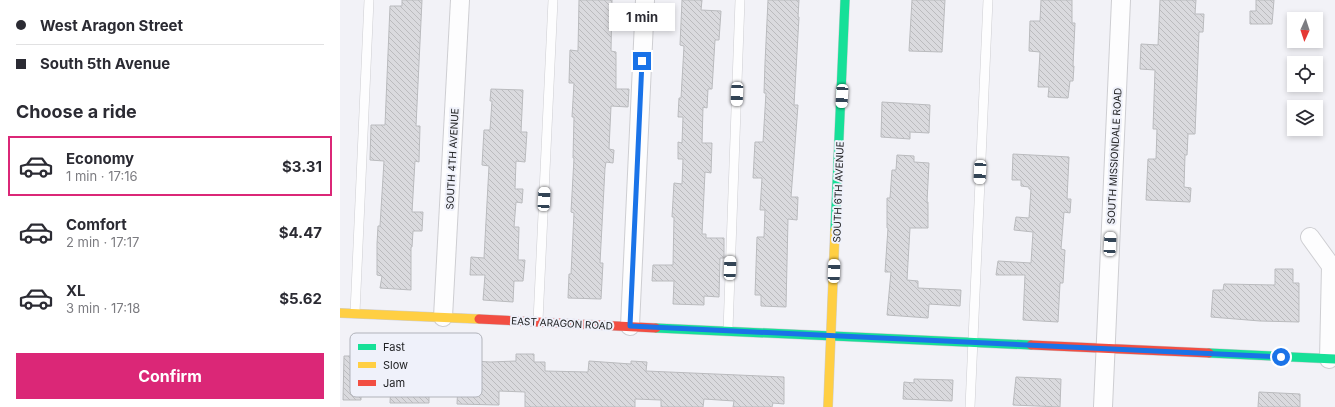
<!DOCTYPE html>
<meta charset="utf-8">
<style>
body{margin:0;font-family:Inter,sans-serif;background:#f7f7f7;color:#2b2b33;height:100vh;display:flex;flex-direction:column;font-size:15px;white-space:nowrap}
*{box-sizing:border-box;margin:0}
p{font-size:13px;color:#7c7c81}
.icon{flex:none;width:22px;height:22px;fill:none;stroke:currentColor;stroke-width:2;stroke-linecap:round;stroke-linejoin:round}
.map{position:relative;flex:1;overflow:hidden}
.side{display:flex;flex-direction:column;background:#fff;width:340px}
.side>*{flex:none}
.guide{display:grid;align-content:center;height:88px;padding:0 16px;background:#fff}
.needle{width:26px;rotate:183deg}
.fabs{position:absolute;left:947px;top:12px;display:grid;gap:8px}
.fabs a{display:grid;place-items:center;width:36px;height:36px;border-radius:0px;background:#fff;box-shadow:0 2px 6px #0003;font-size:20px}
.end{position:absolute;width:18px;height:18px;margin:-9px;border:5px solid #1a73e8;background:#fff;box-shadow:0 0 0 2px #fff}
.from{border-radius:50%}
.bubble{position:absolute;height:28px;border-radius:0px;background:#fff;box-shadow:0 2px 6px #0003;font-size:13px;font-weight:700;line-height:28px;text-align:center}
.car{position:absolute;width:12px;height:24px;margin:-12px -6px;border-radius:5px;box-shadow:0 0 3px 1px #0007;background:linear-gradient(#fff 24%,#345 0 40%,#fff 0 76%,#345 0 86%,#fff 0)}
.guide b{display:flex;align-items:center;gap:14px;height:38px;font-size:15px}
.guide b+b{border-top:1px solid #e1e1e2}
.guide i{width:10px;height:10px;background:#2b2b33}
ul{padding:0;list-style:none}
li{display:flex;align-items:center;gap:12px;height:60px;margin:0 8px 6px;padding:0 8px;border:2px solid transparent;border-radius:0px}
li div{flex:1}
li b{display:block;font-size:15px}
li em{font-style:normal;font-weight:700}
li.current{border-color:#db2777}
li>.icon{width:36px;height:36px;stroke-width:1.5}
h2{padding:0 16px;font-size:18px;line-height:48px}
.button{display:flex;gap:8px;margin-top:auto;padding:8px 16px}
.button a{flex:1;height:46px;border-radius:0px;background:#db2777;color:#fff;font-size:16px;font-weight:700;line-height:46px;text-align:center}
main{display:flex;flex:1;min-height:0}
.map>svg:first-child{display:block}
</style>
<main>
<section class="side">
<div class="guide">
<b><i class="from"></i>West Aragon Street</b>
<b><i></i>South 5th Avenue</b>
</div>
<h2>Choose a ride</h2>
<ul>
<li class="current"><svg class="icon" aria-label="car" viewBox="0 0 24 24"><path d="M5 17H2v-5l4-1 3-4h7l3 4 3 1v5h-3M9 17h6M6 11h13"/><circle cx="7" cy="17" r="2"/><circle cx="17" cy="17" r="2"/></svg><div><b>Economy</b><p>1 min · 17:16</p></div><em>$3.31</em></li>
<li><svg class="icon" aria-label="car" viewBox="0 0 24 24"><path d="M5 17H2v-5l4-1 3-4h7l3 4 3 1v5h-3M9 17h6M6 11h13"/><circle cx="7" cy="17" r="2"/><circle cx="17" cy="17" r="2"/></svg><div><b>Comfort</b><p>2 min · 17:17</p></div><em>$4.47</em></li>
<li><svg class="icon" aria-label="car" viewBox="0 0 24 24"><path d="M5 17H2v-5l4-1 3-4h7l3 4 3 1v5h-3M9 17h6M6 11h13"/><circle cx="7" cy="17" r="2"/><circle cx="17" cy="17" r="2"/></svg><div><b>XL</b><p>3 min · 17:18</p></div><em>$5.62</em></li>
</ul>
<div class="button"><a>Confirm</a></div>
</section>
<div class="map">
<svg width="995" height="407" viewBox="0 0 995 407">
<defs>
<pattern id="building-back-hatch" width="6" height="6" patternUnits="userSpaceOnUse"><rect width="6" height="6" fill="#dadade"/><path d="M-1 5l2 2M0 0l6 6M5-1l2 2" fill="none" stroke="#bbbbbe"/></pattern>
</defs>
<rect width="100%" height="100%" fill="#f2f2f7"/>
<g fill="url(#building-back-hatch)" stroke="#babbbe">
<polygon points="62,0 82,0 76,126 80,126 79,162 75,161 72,212 83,212 82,231 73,231 72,247 71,247 71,290 40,288 42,276 37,275 37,244 38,226 40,226 44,161 30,160 31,125 45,125 50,6 62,6"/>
<polygon points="239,0 272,0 271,51 276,52 276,89 289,89 288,107 271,106 269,149 274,150 273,163 266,162 265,168 260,263 263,263 261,299 228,298 229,274 231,274 234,213 231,212 234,158 233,158 234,117 232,117 234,83 229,83 230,50 238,51"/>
<polygon points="342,0 362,0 361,10 381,11 379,40 375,40 372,89 368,89 367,108 363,107 362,143 372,143 371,173 365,172 362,234 366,234 366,238 384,238 384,258 380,258 379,297 364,296 364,305 333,304 334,281 312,281 313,265 333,265 334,217 332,217 334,183 342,184 343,159 338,159 338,142 342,143 343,117 338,117 339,98 341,98 344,46 340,45"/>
<polygon points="428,0 459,0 458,17 459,17 454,105 458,105 451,197 458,197 457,220 448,219 446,307 421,306 421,295 415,295 417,237 424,237 425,210 420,210 422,178 413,178 415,142 423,142 426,93 424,93 425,63"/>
<polygon points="572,0 605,0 602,52 569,51"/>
<polygon points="701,0 732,0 732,23 735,23 733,66 734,66 733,81 730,81 728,98 708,97 709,87 698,87 700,52 689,51 690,21 700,21"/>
<polygon points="820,0 856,0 855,14 864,14 863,32 859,32 855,134 848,134 847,155 845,155 844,187 851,188 850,202 806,200 808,159 816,159 817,129 813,129 815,70 800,69 801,44 818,45"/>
<polygon points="916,0 934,0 932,24 910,24 910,11 916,11"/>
<polygon points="151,89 183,90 181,132 187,132 185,162 176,161 175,189 183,189 182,203 176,202 174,227 179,227 178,260 185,260 183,281 174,281 173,302 143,300 145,275 130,275 131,257 144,258 149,166 142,165 144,130 150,130 152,101 150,101"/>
<polygon points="542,102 590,105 589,133 570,132 570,139 541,137"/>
<polygon points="673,154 729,157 727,199 731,199 730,213 724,212 721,249 725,250 723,283 720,283 718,322 683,320 685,275 656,275 658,261 691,263 693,232 674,230 676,217 689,218 691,189 689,189 689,187 681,186 681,180 672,180"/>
<polygon points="557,155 574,156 574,162 589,163 587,202 588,202 588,228 570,228 567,280 578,281 578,288 621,290 620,306 589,304 588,318 547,315 551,272 545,272 548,228 547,228 547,198 550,198 552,170 556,170"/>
<polygon points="935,269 953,269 953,283 959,283 959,322 920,321 871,317 873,290 883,290 884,284 935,285"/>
<polygon points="40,347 64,348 63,352 119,354 119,360 150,362 176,361 176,354 194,354 194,362 205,362 205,371 248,372 249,361 291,364 291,361 307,362 306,371 444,377 444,404 433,403 432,407 393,407 394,401 364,399 363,407 321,407 321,400 295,399 295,407 185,407 185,392 159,391 159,405 117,404 118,385 89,385 89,403 50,403 51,382 21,381 21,400 3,400 4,356 40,356"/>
<polygon points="676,377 721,379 720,407 673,405"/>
<polygon points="574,379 613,380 612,401 563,399 564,382 574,383"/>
<polygon points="919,392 960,394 960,407 918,407"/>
</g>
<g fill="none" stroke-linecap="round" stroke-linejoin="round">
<g stroke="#ceced2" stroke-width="10">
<g id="lane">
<polyline points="15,313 29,0"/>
<polyline points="198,321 213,0"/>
<polyline points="388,330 400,0"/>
<polyline points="630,407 648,0"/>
</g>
</g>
<g stroke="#ceced2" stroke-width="20">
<g id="street">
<polyline points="970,237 991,266 989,359"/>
<polyline points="103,317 120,0"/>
<polyline points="290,326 305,0"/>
<polyline points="763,407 781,0"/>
</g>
</g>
<g stroke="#ceced2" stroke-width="10">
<g id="fast">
<polyline points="495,230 505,0"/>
<polyline points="316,328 691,345"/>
<polyline points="869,353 995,359"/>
</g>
</g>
<g stroke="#ceced2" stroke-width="10">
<g id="slow">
<polyline points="0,313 139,319"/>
<polyline points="488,407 495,230"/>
</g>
</g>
<g stroke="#ceced2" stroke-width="10">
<g id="jam">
<polyline points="139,319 316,328"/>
<polyline points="691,345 869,353"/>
</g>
</g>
<use href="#lane" stroke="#fdfdfe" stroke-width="9"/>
<use href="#street" stroke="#fdfdfe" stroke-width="18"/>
<use href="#fast" stroke="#16e098" stroke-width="9"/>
<use href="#slow" stroke="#ffcf43" stroke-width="9"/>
<use href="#jam" stroke="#f24e42" stroke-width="9"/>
</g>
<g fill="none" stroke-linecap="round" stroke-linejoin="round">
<polyline stroke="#1a73e8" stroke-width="5" points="302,61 290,326 941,357"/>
</g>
<g text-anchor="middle" stroke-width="4" stroke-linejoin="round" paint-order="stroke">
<g font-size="10" fill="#212224" stroke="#eff1fa">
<text transform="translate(774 156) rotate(-87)" y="4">SOUTH MISSIONDALE ROAD</text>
<text transform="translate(112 159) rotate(-87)" y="4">SOUTH 4TH AVENUE</text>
<text transform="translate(498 192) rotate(-88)" y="4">SOUTH 6TH AVENUE</text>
<text transform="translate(222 323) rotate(3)" y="4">EAST ARAGON ROAD</text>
</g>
</g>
<rect x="10" y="333" width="132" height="64" rx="6" fill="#eff1fa" stroke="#b1b3ba" stroke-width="1"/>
<rect x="18" y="344" width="18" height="6" fill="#16e098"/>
<rect x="18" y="362" width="18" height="6" fill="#ffcf43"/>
<rect x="18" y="380" width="18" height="6" fill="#f24e42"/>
<g font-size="11" fill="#212224">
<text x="43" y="351">Fast</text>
<text x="43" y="369">Slow</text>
<text x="43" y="387">Jam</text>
</g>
</svg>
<div class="fabs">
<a><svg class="needle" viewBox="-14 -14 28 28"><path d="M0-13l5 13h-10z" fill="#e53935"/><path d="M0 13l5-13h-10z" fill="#7c7c81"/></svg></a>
<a><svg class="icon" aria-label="locate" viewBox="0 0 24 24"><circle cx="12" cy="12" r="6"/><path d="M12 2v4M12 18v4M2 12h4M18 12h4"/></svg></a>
<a><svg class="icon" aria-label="layers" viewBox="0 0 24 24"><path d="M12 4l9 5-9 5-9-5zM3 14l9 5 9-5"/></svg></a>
</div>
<i class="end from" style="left:941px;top:357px"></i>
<i class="end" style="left:302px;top:61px"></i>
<div class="bubble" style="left:269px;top:3px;width:66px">1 min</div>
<i class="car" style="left:397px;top:94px;rotate:182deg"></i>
<i class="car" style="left:502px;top:96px;rotate:183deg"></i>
<i class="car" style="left:640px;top:172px;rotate:183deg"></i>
<i class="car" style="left:204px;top:199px;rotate:3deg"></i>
<i class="car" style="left:770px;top:244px;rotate:3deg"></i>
<i class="car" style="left:390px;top:268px;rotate:2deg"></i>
<i class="car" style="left:494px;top:271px;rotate:2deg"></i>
</div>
</main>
